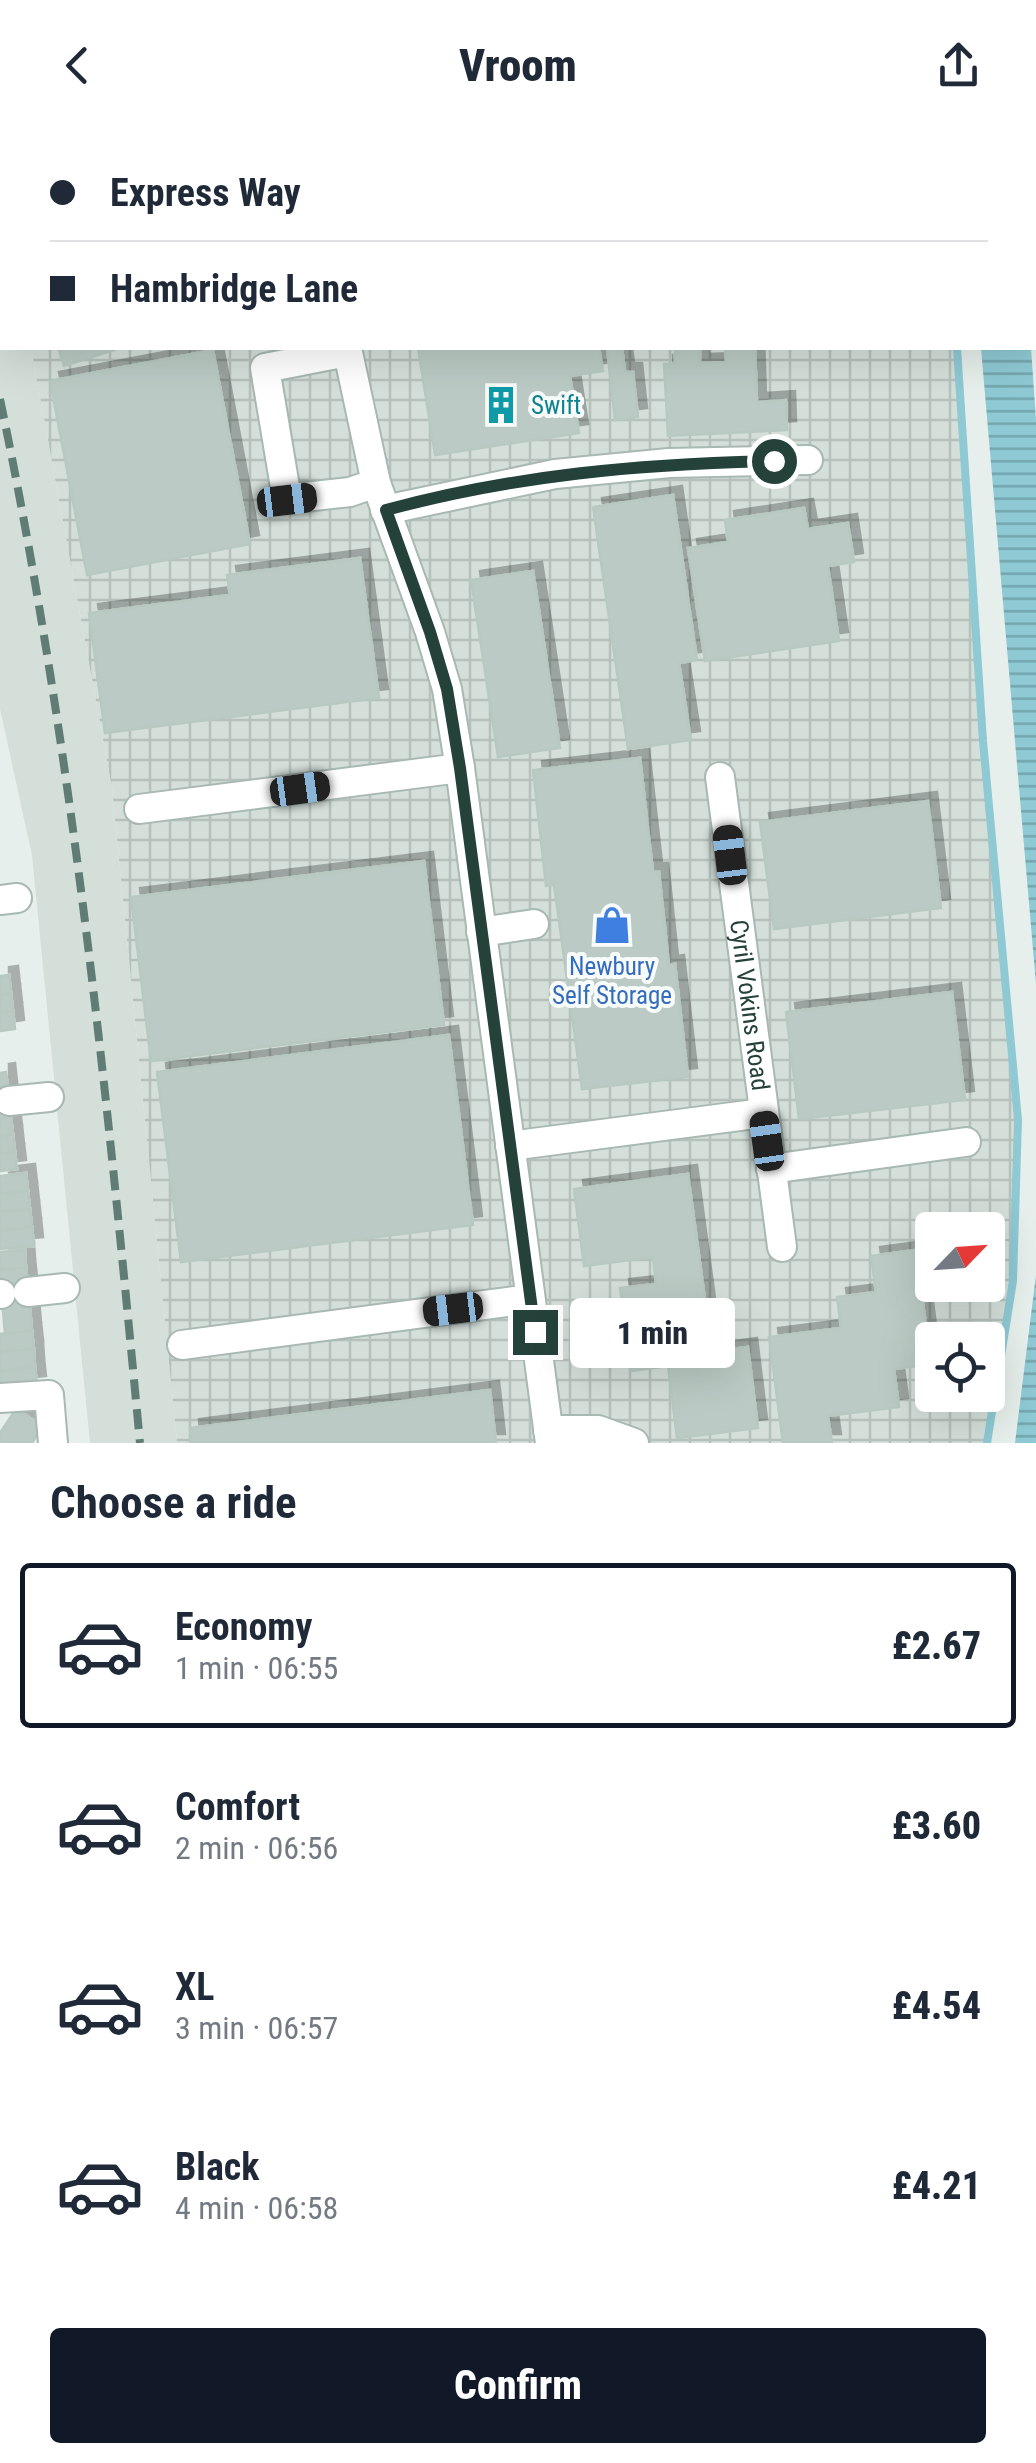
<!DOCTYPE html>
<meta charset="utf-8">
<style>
body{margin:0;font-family:"Roboto Condensed",sans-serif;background:#f2f2f3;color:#1f2937;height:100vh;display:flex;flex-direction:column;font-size:38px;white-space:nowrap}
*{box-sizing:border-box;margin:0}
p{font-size:32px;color:#747a83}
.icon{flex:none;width:55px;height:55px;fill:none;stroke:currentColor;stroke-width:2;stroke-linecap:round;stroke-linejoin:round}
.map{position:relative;height:1313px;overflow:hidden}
.side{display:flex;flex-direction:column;background:#fff;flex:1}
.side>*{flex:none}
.top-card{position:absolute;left:0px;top:0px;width:1038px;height:220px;box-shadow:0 10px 40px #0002;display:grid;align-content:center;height:220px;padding:0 50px;background:#fff}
.needle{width:65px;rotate:65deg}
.tools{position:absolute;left:915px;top:1082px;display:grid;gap:20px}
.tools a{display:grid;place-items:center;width:90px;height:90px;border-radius:10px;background:#fff;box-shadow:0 10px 40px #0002;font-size:50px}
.end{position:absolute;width:45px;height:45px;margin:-22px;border:12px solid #24423a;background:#fff;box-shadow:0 0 0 5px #fff}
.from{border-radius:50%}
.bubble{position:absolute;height:70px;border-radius:10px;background:#fff;box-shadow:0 10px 40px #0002;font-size:32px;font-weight:800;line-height:70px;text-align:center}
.car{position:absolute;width:30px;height:60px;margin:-30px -15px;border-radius:12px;box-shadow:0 0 8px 2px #0007;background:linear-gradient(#222 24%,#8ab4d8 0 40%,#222 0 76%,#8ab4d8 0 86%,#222 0)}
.top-card b{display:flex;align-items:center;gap:35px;height:95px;font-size:38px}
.top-card b+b{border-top:2px solid #e0e1e3}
.top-card i{width:25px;height:25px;background:#1f2937}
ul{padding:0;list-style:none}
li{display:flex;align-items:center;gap:30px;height:165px;margin:0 20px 15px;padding:0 30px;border:5px solid transparent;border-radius:10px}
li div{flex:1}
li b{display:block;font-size:38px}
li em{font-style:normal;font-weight:800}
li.active{border-color:#111827}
li>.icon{width:90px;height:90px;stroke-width:1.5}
h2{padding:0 50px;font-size:45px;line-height:120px}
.action{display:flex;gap:20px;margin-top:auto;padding:20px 50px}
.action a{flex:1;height:115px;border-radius:10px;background:#111827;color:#fff;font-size:40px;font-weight:800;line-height:115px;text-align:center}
header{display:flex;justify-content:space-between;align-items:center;height:130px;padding:0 50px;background:#fff;font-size:45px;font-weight:800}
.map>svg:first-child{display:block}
</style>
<header><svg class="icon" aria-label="back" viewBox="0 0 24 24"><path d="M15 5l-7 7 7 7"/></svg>Vroom<svg class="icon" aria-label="share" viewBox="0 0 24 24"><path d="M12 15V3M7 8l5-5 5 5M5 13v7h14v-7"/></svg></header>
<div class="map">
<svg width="1036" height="1313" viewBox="0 0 1036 1313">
<defs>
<pattern id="industrial-grid" width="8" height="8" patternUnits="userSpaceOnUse" patternTransform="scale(2.5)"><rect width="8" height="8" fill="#d4dfda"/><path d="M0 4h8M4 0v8" fill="none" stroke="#b6c1bc"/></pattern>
<pattern id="water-rules" width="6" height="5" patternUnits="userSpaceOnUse" patternTransform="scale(2.5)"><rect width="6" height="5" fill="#8ec9d4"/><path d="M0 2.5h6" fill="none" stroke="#74a5ad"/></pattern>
<filter id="shadow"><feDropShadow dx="9" dy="-9" stdDeviation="0" flood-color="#0004"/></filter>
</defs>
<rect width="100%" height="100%" fill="#e6efeb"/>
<polygon fill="#d4dfda" points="0,79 2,218 31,218 112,658 177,1313 90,1313 32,725 0,579"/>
<g fill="url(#industrial-grid)" fill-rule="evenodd">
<polygon points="0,0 935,0 936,2 2,2 2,91"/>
<path d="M31,218H957L983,611L1018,990L1013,1152L987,1313H177L112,658ZM932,1100H988V1155H932ZM932,1210H988V1265H932Z"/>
</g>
<g fill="url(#water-rules)">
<polygon points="981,218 1031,218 1036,290 1036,854"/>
<polygon points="1036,1145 1036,1313 1015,1313"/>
</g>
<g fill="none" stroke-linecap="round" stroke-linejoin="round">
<g stroke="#8ec9d4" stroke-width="8">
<polyline points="935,0 936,2"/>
<polyline points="957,218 983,611 1018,990 1013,1151 987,1313"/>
</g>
</g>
<g fill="#bbcac4" stroke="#b8c9c2" stroke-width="2.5" filter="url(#shadow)">
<polygon points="58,218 120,218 64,236"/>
<polygon points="418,218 599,218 603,241 570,246 579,303 435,325"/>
<polygon points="607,218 622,218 625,242 633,242 638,287 615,290"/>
<polygon points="675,218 700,218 700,233 726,232 725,218 755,218 757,272 786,270 787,300 668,306 664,234 675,234"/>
<polygon points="213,220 250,414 87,445 50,251"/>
<polygon points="673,365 697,530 679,533 691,610 628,619 593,377"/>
<polygon points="804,378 808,399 848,393 854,432 828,436 839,511 705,531 688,418 728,412 725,390"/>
<polygon points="360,428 379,568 105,603 89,483 230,465 227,445"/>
<polygon points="533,441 560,618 498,627 471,450"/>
<polygon points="640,628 653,742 659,742 669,835 675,834 688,947 582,959 554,755 546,756 533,640"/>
<polygon points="928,671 941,778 774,799 760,692"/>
<polygon points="424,731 444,895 151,931 131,767"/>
<polygon points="9,845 11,863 0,865 0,846"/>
<polygon points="952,862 965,970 799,989 786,882"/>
<polygon points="11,863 13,881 0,883 0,865"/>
<polygon points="13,881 15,899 0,901 0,883"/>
<polygon points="449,905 473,1095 181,1132 157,942"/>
<polygon points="6,942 11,987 0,988 0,943"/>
<polygon points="11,987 13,1004 0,1006 0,988"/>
<polygon points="13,1004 15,1022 0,1024 0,1006"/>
<polygon points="15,1022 17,1039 0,1041 0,1024"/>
<polygon points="26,1043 28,1061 0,1064 0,1046"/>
<polygon points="688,1044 712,1222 748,1217 758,1298 677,1308 668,1236 631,1241 620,1158 656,1154 653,1127 584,1136 574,1059"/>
<polygon points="28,1061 30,1079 0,1082 0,1064"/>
<polygon points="30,1079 32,1097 0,1101 0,1082"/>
<polygon points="32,1097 34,1116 0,1119 0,1101"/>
<polygon points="25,1120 26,1138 0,1140 0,1122"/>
<polygon points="916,1120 931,1234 894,1239 899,1277 828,1286 832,1313 783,1313 769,1207 841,1198 837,1167 876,1162 871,1126"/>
<polygon points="26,1138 28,1155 0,1157 0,1140"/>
<polygon points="28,1155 32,1201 5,1204 1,1157"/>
<polygon points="32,1201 34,1219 0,1222 0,1204"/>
<polygon points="34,1219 35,1237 0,1241 0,1222"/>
<polygon points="35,1237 37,1255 0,1259 0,1241"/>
<polygon points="490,1260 496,1313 191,1313 190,1298"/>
<polygon points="16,1279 43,1296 32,1313 0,1313 0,1303"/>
</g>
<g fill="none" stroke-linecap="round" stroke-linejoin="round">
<g stroke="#a8b8b2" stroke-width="32">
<g id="minor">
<polyline points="271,0 271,2"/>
<polyline points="313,0 316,0"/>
<polyline points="674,0 674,2"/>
<polyline points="347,218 376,353 430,502 447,559 460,638 550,1313"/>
<polyline points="347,222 265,238 287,369 350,362 376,353"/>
<polyline points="385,380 555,344 669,333 808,330"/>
<path id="s1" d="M720,647L782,1117"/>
<polyline points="139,679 460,638"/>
<polyline points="0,770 17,768"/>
<polyline points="481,802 534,794"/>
<polyline points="9,971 49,967"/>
<polyline points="510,1016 763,983"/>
<polyline points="771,1039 966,1012"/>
<polyline points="28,1162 65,1158"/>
<polyline points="0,1164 1,1164"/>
<polyline points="182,1215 530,1169"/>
<polyline points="0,1268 49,1265 53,1313"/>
<polyline points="548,1300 598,1300 634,1313"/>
</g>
</g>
<g stroke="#86b3a5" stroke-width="5" stroke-dasharray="5 8" stroke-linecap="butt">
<polyline points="1025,0 1025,2"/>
<polyline points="1035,131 1036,145"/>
</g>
<use href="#minor" stroke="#fff" stroke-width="28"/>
<path stroke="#5f7d75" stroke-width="8" stroke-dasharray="20 10" stroke-linecap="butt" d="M0,269C72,613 107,963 140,1313"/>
</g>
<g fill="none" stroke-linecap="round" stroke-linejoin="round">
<path stroke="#24423a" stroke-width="12" d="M535,1202L460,638L447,559L430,502L386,380C516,345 639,334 774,331"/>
</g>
<defs>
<g id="building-bare" transform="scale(3)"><path d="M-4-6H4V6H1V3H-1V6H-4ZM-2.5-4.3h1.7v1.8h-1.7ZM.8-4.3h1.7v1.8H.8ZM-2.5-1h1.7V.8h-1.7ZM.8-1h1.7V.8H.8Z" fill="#0f9aa8" stroke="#f7fbf9" stroke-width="2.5" paint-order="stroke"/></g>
<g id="shop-bare" transform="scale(3)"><path d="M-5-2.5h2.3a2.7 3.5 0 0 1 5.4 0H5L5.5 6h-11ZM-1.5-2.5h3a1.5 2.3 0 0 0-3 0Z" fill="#3f7fe0" stroke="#f7fbf9" stroke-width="2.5" paint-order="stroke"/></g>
</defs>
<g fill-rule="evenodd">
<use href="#building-bare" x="501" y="275"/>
<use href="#shop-bare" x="612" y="795"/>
</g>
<g text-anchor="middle" stroke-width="8" stroke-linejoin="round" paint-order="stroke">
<g font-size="25" fill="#0d838f" stroke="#f7fbf9" text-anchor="start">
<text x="531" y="284">Swift</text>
</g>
<g font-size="25" fill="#366cbe" stroke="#f7fbf9">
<text x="612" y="845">Newbury<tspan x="612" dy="29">Self Storage</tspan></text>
</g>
<g font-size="25" fill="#24423a" stroke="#f7fbf9">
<text dy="9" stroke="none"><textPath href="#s1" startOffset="230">Cyril Vokins Road</textPath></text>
</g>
</g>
</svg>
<div class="tools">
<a><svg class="needle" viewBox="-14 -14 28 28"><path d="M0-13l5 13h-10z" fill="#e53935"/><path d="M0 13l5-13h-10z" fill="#747a83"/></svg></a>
<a><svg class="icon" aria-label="locate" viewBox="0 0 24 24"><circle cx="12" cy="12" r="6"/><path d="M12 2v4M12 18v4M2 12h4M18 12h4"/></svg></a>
</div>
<i class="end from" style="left:774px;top:331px"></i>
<i class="end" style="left:535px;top:1202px"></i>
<div class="bubble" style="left:570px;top:1168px;width:165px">1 min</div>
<i class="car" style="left:287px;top:370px;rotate:83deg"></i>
<i class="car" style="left:300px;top:659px;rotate:82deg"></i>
<i class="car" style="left:730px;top:725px;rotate:353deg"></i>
<i class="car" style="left:767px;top:1011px;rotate:352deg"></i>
<i class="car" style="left:453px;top:1179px;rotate:263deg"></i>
<div class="top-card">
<b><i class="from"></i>Express Way</b>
<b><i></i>Hambridge Lane</b>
</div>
</div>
<section class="side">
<h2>Choose a ride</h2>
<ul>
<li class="active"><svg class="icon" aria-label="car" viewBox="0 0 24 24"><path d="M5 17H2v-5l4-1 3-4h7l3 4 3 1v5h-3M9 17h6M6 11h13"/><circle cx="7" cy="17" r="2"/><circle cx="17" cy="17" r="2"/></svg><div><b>Economy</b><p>1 min · 06:55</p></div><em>£2.67</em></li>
<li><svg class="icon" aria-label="car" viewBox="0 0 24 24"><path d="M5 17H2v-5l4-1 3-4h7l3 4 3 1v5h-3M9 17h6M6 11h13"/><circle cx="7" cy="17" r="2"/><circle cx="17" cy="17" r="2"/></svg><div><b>Comfort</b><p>2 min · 06:56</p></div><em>£3.60</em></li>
<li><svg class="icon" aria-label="car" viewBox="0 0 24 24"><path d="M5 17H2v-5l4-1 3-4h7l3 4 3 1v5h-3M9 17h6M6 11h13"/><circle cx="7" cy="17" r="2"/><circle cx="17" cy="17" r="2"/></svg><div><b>XL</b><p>3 min · 06:57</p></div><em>£4.54</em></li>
<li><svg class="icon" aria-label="car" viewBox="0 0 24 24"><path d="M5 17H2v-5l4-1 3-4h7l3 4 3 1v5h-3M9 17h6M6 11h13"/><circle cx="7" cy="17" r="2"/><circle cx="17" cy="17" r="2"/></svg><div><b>Black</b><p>4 min · 06:58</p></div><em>£4.21</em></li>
</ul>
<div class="action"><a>Confirm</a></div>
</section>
